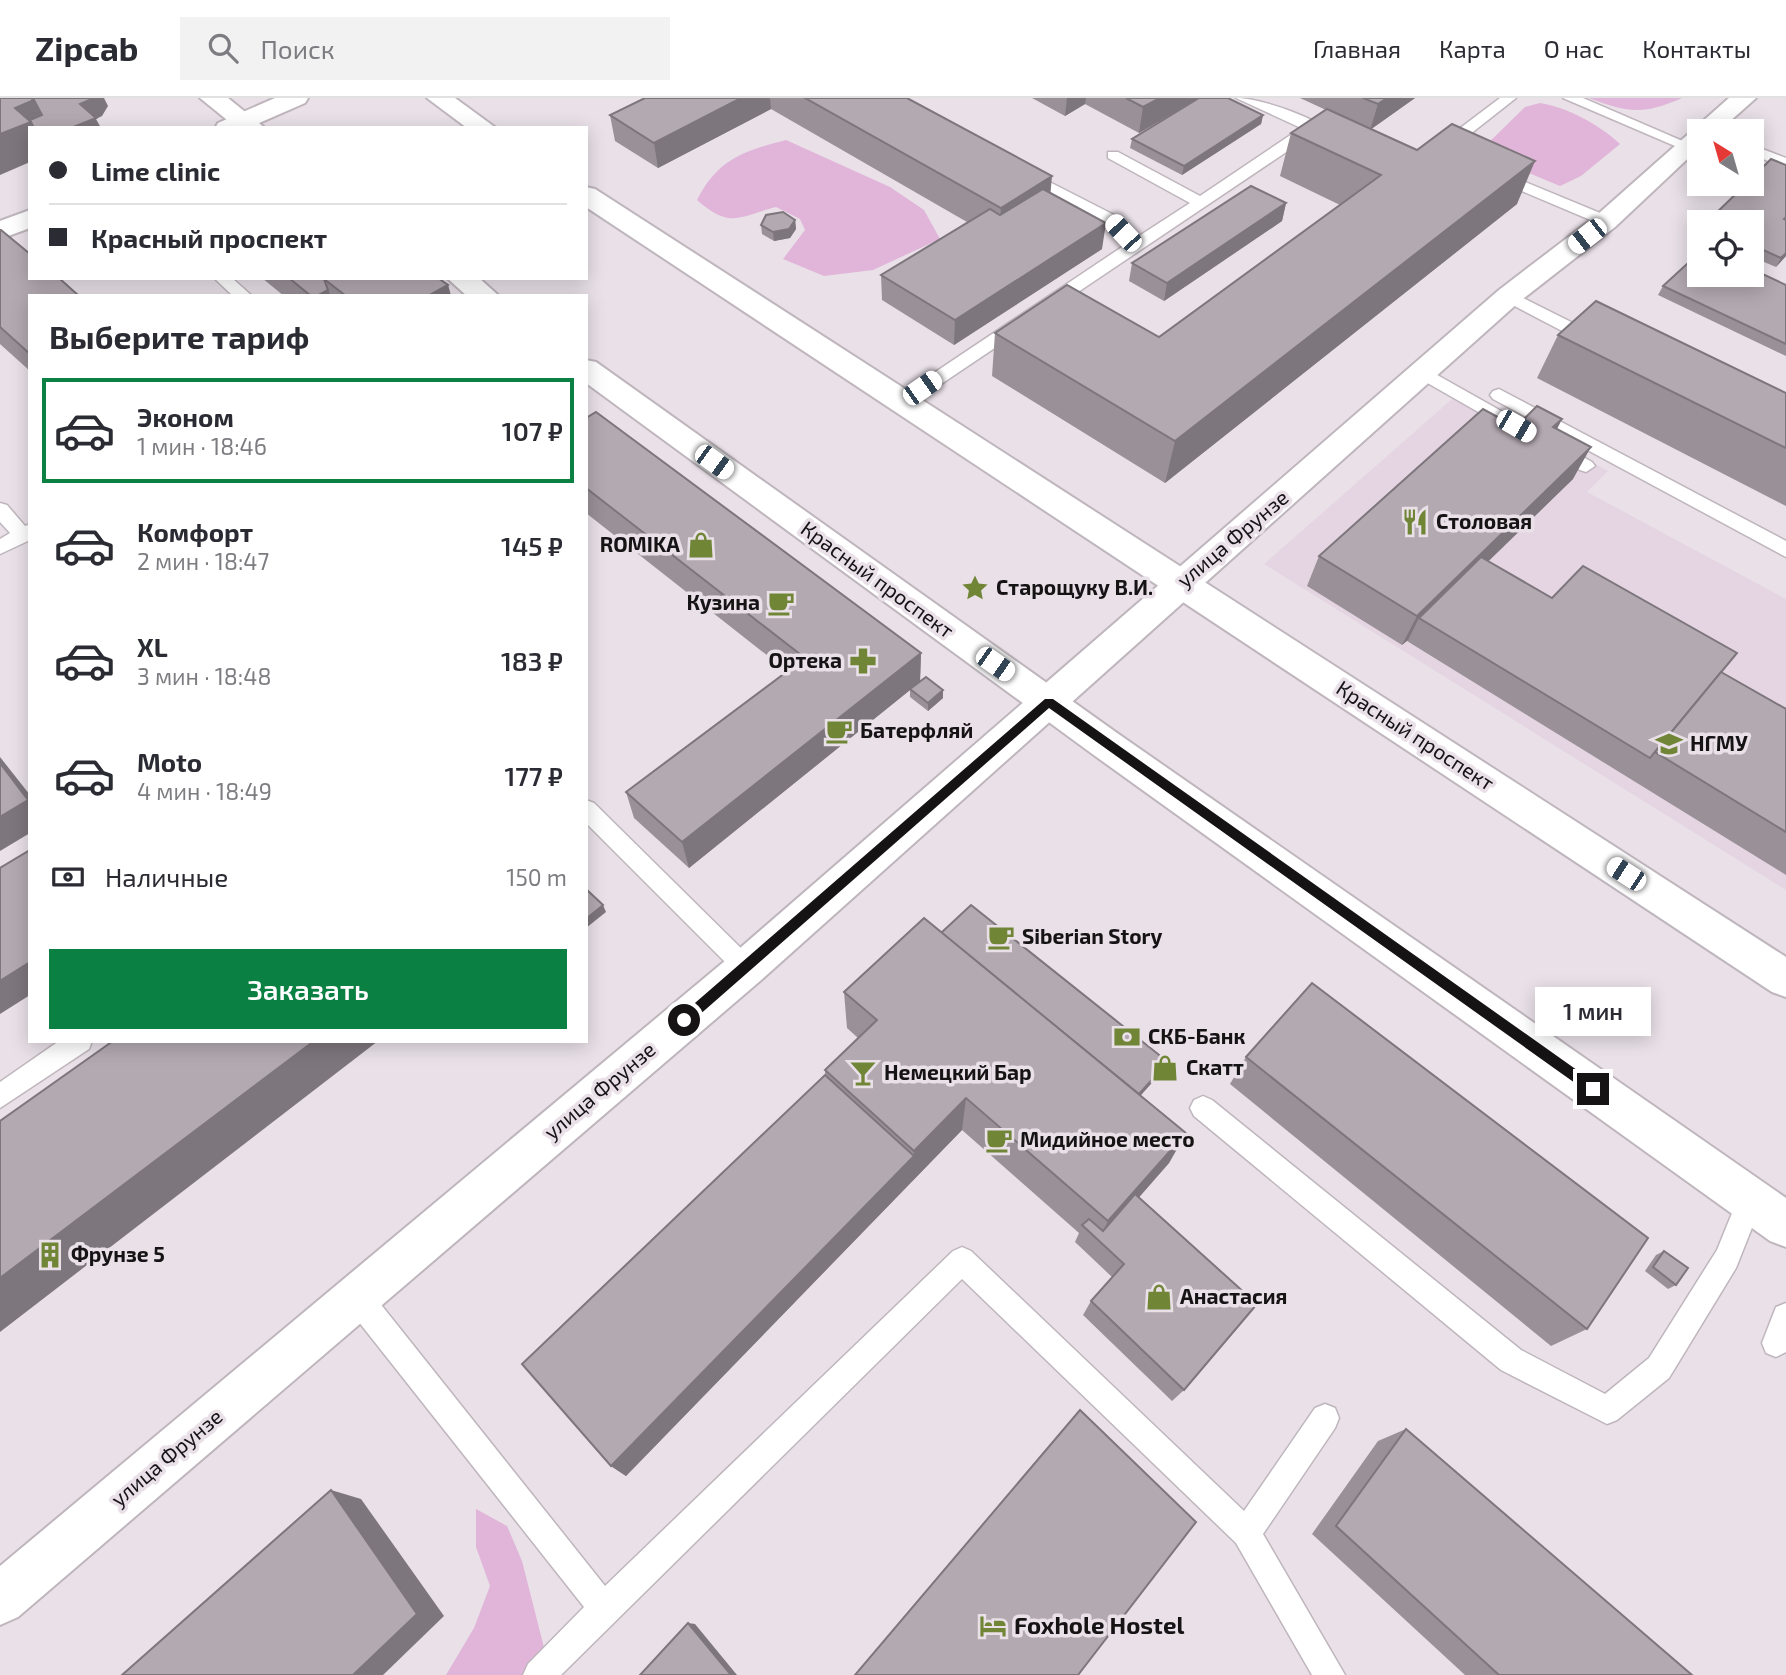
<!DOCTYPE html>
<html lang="ru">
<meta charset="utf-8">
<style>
body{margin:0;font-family:"Exo 2",sans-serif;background:#f2f2f3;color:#2b2b33;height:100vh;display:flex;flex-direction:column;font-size:26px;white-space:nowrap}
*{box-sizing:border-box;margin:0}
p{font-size:23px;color:#7c7c81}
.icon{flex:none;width:38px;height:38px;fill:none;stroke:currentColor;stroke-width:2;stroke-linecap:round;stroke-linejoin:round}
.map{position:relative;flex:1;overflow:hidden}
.panel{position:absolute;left:28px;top:196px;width:560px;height:749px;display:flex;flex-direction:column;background:#fff;border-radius:0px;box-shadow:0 4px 18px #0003}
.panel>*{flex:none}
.hud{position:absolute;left:28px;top:28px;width:560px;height:154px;border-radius:0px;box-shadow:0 4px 18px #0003;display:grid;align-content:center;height:154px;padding:0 21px;background:#fff}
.needle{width:46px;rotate:323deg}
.tools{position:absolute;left:1687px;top:21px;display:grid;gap:14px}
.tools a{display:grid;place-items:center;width:77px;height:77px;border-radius:0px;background:#fff;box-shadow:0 4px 18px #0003;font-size:35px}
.end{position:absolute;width:32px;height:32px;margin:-16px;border:9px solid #161315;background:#fff;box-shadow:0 0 0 4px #fff}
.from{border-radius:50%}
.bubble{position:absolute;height:49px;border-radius:0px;background:#fff;box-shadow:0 4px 18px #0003;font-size:23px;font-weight:600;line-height:49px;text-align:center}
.car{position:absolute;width:21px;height:42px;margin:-21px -10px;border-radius:9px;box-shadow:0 0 5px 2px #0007;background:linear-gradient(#fff 24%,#345 0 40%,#fff 0 76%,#345 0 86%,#fff 0)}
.hud b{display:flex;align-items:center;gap:24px;height:66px;font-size:26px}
.hud b+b{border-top:2px solid #e1e1e2}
.hud i{width:18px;height:18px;background:#2b2b33}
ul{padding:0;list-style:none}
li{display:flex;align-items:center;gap:21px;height:105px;margin:0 14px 10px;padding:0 7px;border:4px solid transparent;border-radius:0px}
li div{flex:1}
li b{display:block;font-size:26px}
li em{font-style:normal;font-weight:600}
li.selected{border-color:#0b8043}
li>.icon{width:63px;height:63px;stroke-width:1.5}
h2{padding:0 21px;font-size:32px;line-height:84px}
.pay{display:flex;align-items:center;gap:18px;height:77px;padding:0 21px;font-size:26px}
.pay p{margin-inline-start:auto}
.action{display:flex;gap:14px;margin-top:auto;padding:14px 21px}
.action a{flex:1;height:80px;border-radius:0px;background:#0b8043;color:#fff;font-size:28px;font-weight:600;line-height:80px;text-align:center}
header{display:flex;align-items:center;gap:42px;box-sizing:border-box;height:98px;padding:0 35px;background:#fff;border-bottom:2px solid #e1e1e2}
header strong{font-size:33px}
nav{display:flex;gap:38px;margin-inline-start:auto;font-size:24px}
.search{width:490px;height:63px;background:#f2f2f3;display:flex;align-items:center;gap:18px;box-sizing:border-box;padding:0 24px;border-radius:0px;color:#7c7c81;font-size:26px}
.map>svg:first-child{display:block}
</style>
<header>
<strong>Zipcab</strong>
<div class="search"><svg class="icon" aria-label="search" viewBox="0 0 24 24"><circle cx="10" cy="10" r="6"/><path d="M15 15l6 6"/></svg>Поиск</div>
<nav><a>Главная</a><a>Карта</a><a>О нас</a><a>Контакты</a></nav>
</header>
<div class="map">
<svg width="1786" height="1577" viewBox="0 0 1786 1577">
<rect width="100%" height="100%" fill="#e9e0e8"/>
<polygon fill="#e5d5e3" points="1460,294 1608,373 1587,394 1786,501 1786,792 1264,466"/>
<g fill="#e0b5d9">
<path d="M1589,0H1682C1643,17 1629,15 1589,0Z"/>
<path d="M1540,5C1567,9 1600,27 1620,46L1581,78L1560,88L1479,54L1525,9Z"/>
<path d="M786,42L890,89L924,112L940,141L873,172L824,178L783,161L805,132L800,121L776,109C738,119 730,131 697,102C718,61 744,53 786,42Z"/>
<polygon points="476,1411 507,1428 522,1463 551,1577 446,1577 474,1530 490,1488 476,1449"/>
</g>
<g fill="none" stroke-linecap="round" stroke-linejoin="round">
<g stroke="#bfb6bd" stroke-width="3">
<g id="lane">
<path d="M1236,0C1259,0 1315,19 1331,35L1324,39L1313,36L907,309H895L892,305L895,301L1125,147L1104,124L1018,79V73H1028L1116,118L1136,140L1190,105L1108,60V54H1118L1200,98L1301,30Z"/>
<polygon points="1500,0 1516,0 1469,37 1459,37 1459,31"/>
<polygon points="1563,0 1583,0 1694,48 1687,52 1682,51"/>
<polygon points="1752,47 1786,60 1786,71 1752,56"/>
<polygon points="1496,72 1612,120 1614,123 1612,126 1600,126 1491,80 1488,77"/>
<polygon points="214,180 232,180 252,198 233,198"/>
<polygon points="1509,193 1599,238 1601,242 1593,247 1587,246 1503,202 1503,194"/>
<polygon points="1423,269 1592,364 1595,368 1586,374 1580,372 1417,279 1414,275"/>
<polygon points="1499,291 1786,443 1786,459 1493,301 1490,297 1493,293"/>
<polygon points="0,405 7,407 25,428 30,426 30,442 0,456 0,441 10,435 0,424"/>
<polygon points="586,702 594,705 754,863 758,870 754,877 746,881 738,877 586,725"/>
<polygon points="59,943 92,943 89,951 0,1010 0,984"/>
<polygon points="1203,998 1212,1002 1521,1252 1605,1296 1649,1260 1717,1152 1741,1093 1750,1089 1759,1093 1763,1102 1736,1170 1669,1280 1617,1322 1607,1326 1501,1272 1194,1018 1190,1010 1194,1002"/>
<polygon points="962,1149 971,1153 1244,1413 1315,1310 1325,1306 1335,1310 1339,1320 1335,1330 1263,1436 1345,1577 1312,1577 1236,1445 962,1181 561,1577 523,1577 528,1566 584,1509 347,1209 343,1199 347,1189 357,1185 367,1189 605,1488 953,1153"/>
<polygon points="1786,1205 1786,1254 1776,1259 1766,1255 1762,1245 1776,1209"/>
</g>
</g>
<g stroke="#bfb6bd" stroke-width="4">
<g id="street">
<polygon points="275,0 308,0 305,5 248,30 215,30 218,25"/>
<polygon points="30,112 30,130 0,141 0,123"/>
</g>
</g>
<g stroke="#bfb6bd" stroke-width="4">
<polygon id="secondary" points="1729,0 1756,0 1719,33 1699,33 1699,50 1615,129 1519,204 760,883 18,1519 0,1527 0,1468 732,857 1499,192 1597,117"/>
</g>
<g stroke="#bfb6bd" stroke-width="4">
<g id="primary">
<polygon points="200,0 228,0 265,30 237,30"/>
<polygon points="427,0 455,0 496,30 467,30"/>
<polygon points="586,89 595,91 1786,859 1786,899 1772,894 586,109"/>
<polygon points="447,180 479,180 499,198 467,198"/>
<polygon points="586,262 596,264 1117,635 1786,1100 1786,1149 1770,1143 1091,655 586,285"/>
</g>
</g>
<use href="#lane" fill="#fff" fill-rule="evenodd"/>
<use href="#street" fill="#fff" fill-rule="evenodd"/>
<use href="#secondary" fill="#fff" fill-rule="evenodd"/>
<use href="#primary" fill="#fff" fill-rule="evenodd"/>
</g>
<g fill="#9a9198">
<polygon points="645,0 907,0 1051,95 1102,151 954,247 882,202 881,177 967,124 771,11 658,70 615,43 610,17"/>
<polygon points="1032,0 1228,0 1263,17 1261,26 1182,77 1130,50 1132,41 1191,5 1139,35 1085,6 1065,18"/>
<polygon points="1300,0 1415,0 1371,31 1517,106 1165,385 992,278 995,235 1159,239 1340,107 1280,78 1291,35 1326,12"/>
<polygon points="1286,105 1282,123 1164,203 1129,183 1132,165"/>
<polygon points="795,122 796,131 790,140 774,143 762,136 761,127"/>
<polygon points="1752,124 1786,158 1776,169 1752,159"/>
<polygon points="0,132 30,198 30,273 0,246"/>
<polygon points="262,180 438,180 448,187 451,198 284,198"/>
<polygon points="1786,187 1786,258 1658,197 1663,188"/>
<polygon points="1558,237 1786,295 1786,408 1537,280"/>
<polygon points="586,320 921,555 920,583 943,600 928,613 910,599 910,592 689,770 634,720 626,694 787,573 586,415"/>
<polygon points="1562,321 1557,331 1573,381 1488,463 1552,500 1721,574 1786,611 1786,777 1407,543 1408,542 1402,547 1307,488 1319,458 1516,329"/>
<polygon points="844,894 1168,964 1165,970 1140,998 1186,1035 1169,1065 1139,1099 1184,1292 1172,1303 1083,1217 1091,1203 1112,1179 1075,1144 1079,1135 962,1032 626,1378 611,1368 825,977 825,972 858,940 847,930"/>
<polygon points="1246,959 1587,1231 1551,1248 1230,986"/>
<polygon points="1664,1153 1676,1187 1668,1191 1645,1173 1656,1157"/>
<polygon points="1406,1331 1692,1577 1465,1577 1312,1436 1378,1343"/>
</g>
<g fill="#7d767c">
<polygon points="94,0 104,0 108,8 102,18 96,21 101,30 71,30 80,6"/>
<polygon points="741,0 770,0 771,11 658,70 654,45"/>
<polygon points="1067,0 1086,0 1085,6 1065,18"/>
<polygon points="1160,0 1199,0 1139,35 1143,9"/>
<polygon points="1387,0 1415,0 1370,32 1378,6"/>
<polygon points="34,2 49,30 30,30 30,64 0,77 0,36 15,10"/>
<polygon points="1263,17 1261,26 1182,77 1184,68"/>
<polygon points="1535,63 1517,106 1165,385 1175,343"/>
<polygon points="1052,78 1049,111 998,142 1001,110"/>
<polygon points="1286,105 1282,123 1164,203 1167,185"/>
<polygon points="795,122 796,131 790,140 774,143 773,134"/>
<polygon points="1106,125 1102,151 954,247 955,222"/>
<polygon points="1786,155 1786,158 1776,169 1781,160"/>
<polygon points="448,187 451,198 428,198"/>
<polygon points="328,192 331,198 317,198"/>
<polygon points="1562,321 1545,353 1553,329"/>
<polygon points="1591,349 1573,381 1426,524 1419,520 1408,542 1402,547 1417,518"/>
<polygon points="921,555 920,584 689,770 682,744"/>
<polygon points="943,592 943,600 928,613 928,605"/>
<polygon points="0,659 30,697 30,735 0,753"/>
<polygon points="603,807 606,814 586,830 586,821"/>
<polygon points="30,864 30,897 0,916 0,883"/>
<polygon points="314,943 378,943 0,1234 0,1180"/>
<polygon points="1168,964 1165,970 1118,1023 1121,1017"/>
<polygon points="966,1000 962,1032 626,1378 611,1368 914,1058 913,1081 914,1053"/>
<polygon points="1186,1035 1169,1065 1100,1144 1099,1143 1108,1123"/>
<polygon points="331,1392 361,1401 444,1518 383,1577 353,1577"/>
<polygon points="688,1525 695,1526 737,1577 731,1577"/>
</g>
<g fill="#b3a9b1" stroke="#7d767c" stroke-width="2">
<polygon points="0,0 31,0 34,2 15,10 31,24 0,36"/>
<polygon points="31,0 94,0 80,6 96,20 71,30 34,30 30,22 42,17 34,2"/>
<polygon points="645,0 741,0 654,45 610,17"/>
<polygon points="805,0 907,0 1052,78 1001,110"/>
<polygon points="1126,0 1160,0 1143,9"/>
<polygon points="1199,0 1228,0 1263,17 1184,68 1132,41"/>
<polygon points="1363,0 1387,0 1378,6"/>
<polygon points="1327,11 1417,52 1452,26 1535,63 1175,343 995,235 1067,187 1159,239 1381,77 1291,35"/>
<polygon points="1771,61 1786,67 1786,119 1784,121 1786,122 1786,155 1781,160 1752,147 1752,124 1707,124 1746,86 1752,86 1752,80"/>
<polygon points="1251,88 1286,105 1167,185 1132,165"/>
<polygon points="1043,91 1106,125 955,222 881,177 990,111 1000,117"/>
<polygon points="783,114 795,122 789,131 773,134 761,127 766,117"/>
<polygon points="0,132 1,132 30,156 30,180 59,180 79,198 30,198 30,256 0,229"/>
<polygon points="1699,155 1699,177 1752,177 1752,171 1786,187 1786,246 1663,188"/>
<polygon points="289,180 326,180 324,181 328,192 317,198 311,198"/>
<polygon points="326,180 438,180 448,187 428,198 346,198 324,181"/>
<polygon points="1596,203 1786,295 1786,350 1558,237"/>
<polygon points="1537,308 1562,321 1553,329 1591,349 1417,518 1319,458 1483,311 1516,329"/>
<polygon points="596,314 921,555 682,744 626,694 805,560 586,390 586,320"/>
<polygon points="1481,459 1552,500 1583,468 1737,555 1650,660 1419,520"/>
<polygon points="1721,574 1786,611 1786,734 1655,654"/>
<polygon points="926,579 943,592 928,605 910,591"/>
<polygon points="0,665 28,702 0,719"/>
<polygon points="30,752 30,864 0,883 0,770"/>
<polygon points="586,791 603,807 586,821"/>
<polygon points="971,807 1168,964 1139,996 941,835"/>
<polygon points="924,820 1186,1035 1108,1123 966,1000 914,1053 825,972 877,922 844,894"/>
<polygon points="1312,885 1648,1140 1587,1231 1246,959"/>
<polygon points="113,943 314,943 0,1180 0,1023"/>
<polygon points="825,977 914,1058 611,1368 522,1266"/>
<polygon points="1135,1096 1257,1206 1184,1292 1091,1203 1124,1166 1082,1127 1089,1121 1103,1133"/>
<polygon points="1664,1153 1688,1170 1676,1187 1653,1169"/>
<polygon points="1080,1312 1196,1424 1078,1577 855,1577"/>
<polygon points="1406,1331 1692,1577 1499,1577 1336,1428"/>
<polygon points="331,1392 417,1516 353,1577 122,1577"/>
<polygon points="688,1525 731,1577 640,1577"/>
</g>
<polygon fill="#161315" points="1045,601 1053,601 1598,987 1598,995 1589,995 1049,610 689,926 680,926 680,918"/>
<defs>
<g id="restaurant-bare" transform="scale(2.1)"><path d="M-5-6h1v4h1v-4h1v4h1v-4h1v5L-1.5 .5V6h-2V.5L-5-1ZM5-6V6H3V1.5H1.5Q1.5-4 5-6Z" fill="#718536" stroke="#e9e0e8" stroke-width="2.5" paint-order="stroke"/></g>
<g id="shop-bare" transform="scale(2.1)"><path d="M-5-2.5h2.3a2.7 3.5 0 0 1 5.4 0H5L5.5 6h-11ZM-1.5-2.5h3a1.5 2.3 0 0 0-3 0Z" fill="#718536" stroke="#e9e0e8" stroke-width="2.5" paint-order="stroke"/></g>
<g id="sight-bare" transform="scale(2.1)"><path d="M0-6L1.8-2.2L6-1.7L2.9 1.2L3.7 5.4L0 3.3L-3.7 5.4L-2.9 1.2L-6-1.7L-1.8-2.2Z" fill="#718536" stroke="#e9e0e8" stroke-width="2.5" paint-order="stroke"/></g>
<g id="cafe-bare" transform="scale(2.1)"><path d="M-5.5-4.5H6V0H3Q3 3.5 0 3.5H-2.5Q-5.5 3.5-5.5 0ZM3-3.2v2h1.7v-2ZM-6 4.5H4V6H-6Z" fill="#718536" stroke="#e9e0e8" stroke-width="2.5" paint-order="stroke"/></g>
<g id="pharmacy-bare" transform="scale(2.1)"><path d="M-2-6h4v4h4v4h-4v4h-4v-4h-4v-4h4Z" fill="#718536" stroke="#e9e0e8" stroke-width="2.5" paint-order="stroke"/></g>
<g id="university-bare" transform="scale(2.1)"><path d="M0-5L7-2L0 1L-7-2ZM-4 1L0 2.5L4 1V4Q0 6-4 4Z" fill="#718536" stroke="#e9e0e8" stroke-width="2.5" paint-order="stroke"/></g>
<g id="bank-bare" transform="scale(2.1)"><path d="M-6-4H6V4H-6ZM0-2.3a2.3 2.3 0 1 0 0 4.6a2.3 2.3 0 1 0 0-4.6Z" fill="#718536" stroke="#e9e0e8" stroke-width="2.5" paint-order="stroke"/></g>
<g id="bar-bare" transform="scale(2.1)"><path d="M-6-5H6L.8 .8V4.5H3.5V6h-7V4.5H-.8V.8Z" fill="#718536" stroke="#e9e0e8" stroke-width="2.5" paint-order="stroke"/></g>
<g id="building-bare" transform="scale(2.1)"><path d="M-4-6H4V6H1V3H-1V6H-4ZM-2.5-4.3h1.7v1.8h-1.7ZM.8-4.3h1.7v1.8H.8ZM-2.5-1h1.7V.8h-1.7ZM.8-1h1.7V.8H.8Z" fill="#718536" stroke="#e9e0e8" stroke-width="2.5" paint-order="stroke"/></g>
<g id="hotel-bare" transform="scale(2.1)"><path d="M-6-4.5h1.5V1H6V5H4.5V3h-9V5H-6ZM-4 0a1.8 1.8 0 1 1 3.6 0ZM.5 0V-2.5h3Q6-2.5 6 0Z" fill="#718536" stroke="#e9e0e8" stroke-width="2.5" paint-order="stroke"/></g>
</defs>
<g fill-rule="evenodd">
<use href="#restaurant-bare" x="1415" y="424"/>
<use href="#shop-bare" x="701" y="447"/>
<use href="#sight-bare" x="975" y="490"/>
<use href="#cafe-bare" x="781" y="505"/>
<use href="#pharmacy-bare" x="863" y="563"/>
<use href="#cafe-bare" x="839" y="633"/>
<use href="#university-bare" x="1669" y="646"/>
<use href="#cafe-bare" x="1001" y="839"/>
<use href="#bank-bare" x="1127" y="939"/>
<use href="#shop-bare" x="1165" y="970"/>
<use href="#bar-bare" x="863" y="975"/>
<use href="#cafe-bare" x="999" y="1042"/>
<use href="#building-bare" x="50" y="1157"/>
<use href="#shop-bare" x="1159" y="1199"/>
<use href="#hotel-bare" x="993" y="1528"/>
</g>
<g text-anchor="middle" stroke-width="7" stroke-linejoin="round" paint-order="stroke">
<g font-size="21" font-weight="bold" fill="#161315" stroke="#e9e0e8" text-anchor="start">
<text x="1436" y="431">Столовая</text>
<text x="680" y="454" text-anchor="end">ROMIKA</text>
<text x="996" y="497">Старощуку В.И.</text>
<text x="760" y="512" text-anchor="end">Кузина</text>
<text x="842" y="570" text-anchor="end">Ортека</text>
<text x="860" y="640">Батерфляй</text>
<text x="1690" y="653">НГМУ</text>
<text x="1022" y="846">Siberian Story</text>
<text x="1148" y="946">СКБ-Банк</text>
<text x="1186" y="977">Скатт</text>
<text x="884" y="982">Немецкий Бар</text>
<text x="1020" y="1049">Мидийное место</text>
<text x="71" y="1164">Фрунзе 5</text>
<text x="1180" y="1206">Анастасия</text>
</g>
<g font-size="21" fill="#161315" stroke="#e9e0e8">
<text transform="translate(1233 441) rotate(-40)" y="7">улица Фрунзе</text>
<text transform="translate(877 482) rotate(36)" y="7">Красный проспект</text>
<text transform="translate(1415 638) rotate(33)" y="7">Красный проспект</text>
<text transform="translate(600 993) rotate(-40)" y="7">улица Фрунзе</text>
<text transform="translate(167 1360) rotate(-40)" y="7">улица Фрунзе</text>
</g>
<g font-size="24" font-weight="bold" fill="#161315" stroke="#e9e0e8" text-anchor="start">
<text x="1014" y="1536">Foxhole Hostel</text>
</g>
</g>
</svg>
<div class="tools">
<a><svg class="needle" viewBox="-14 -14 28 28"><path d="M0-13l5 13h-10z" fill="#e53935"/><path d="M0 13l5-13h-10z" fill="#7c7c81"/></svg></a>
<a><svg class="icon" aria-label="locate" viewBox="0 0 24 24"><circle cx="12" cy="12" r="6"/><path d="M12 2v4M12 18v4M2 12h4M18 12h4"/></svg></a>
</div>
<i class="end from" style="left:684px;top:922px"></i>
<i class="end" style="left:1593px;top:991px"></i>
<div class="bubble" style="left:1535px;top:889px;width:116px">1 мин</div>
<i class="car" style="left:1123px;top:135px;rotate:317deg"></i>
<i class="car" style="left:1587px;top:138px;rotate:232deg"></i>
<i class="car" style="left:922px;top:290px;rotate:55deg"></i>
<i class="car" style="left:1516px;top:328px;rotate:120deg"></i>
<i class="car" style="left:714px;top:364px;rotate:126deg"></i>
<i class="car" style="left:995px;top:566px;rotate:125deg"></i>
<i class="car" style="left:1626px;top:776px;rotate:303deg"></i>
<div class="hud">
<b><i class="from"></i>Lime clinic</b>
<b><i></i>Красный проспект</b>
</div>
<section class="panel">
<h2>Выберите тариф</h2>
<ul>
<li class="selected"><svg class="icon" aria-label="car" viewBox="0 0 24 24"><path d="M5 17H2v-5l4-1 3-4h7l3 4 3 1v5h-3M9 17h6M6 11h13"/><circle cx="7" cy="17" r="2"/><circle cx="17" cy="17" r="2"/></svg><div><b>Эконом</b><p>1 мин · 18:46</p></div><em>107 ₽</em></li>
<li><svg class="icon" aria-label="car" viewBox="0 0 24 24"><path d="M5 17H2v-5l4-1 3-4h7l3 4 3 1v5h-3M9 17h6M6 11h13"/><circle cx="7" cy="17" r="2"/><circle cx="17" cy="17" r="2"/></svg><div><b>Комфорт</b><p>2 мин · 18:47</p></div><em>145 ₽</em></li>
<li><svg class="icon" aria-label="car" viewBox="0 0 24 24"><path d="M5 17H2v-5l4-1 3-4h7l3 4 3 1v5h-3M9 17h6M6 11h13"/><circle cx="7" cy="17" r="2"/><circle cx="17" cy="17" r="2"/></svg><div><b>XL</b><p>3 мин · 18:48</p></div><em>183 ₽</em></li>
<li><svg class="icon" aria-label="car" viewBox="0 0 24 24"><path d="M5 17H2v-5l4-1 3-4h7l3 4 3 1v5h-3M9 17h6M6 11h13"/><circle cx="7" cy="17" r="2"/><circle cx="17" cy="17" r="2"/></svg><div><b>Moto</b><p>4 мин · 18:49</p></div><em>177 ₽</em></li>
</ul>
<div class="pay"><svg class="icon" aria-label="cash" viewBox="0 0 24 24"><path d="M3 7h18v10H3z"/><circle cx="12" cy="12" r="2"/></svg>Наличные<p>150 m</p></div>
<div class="action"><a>Заказать</a></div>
</section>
</div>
